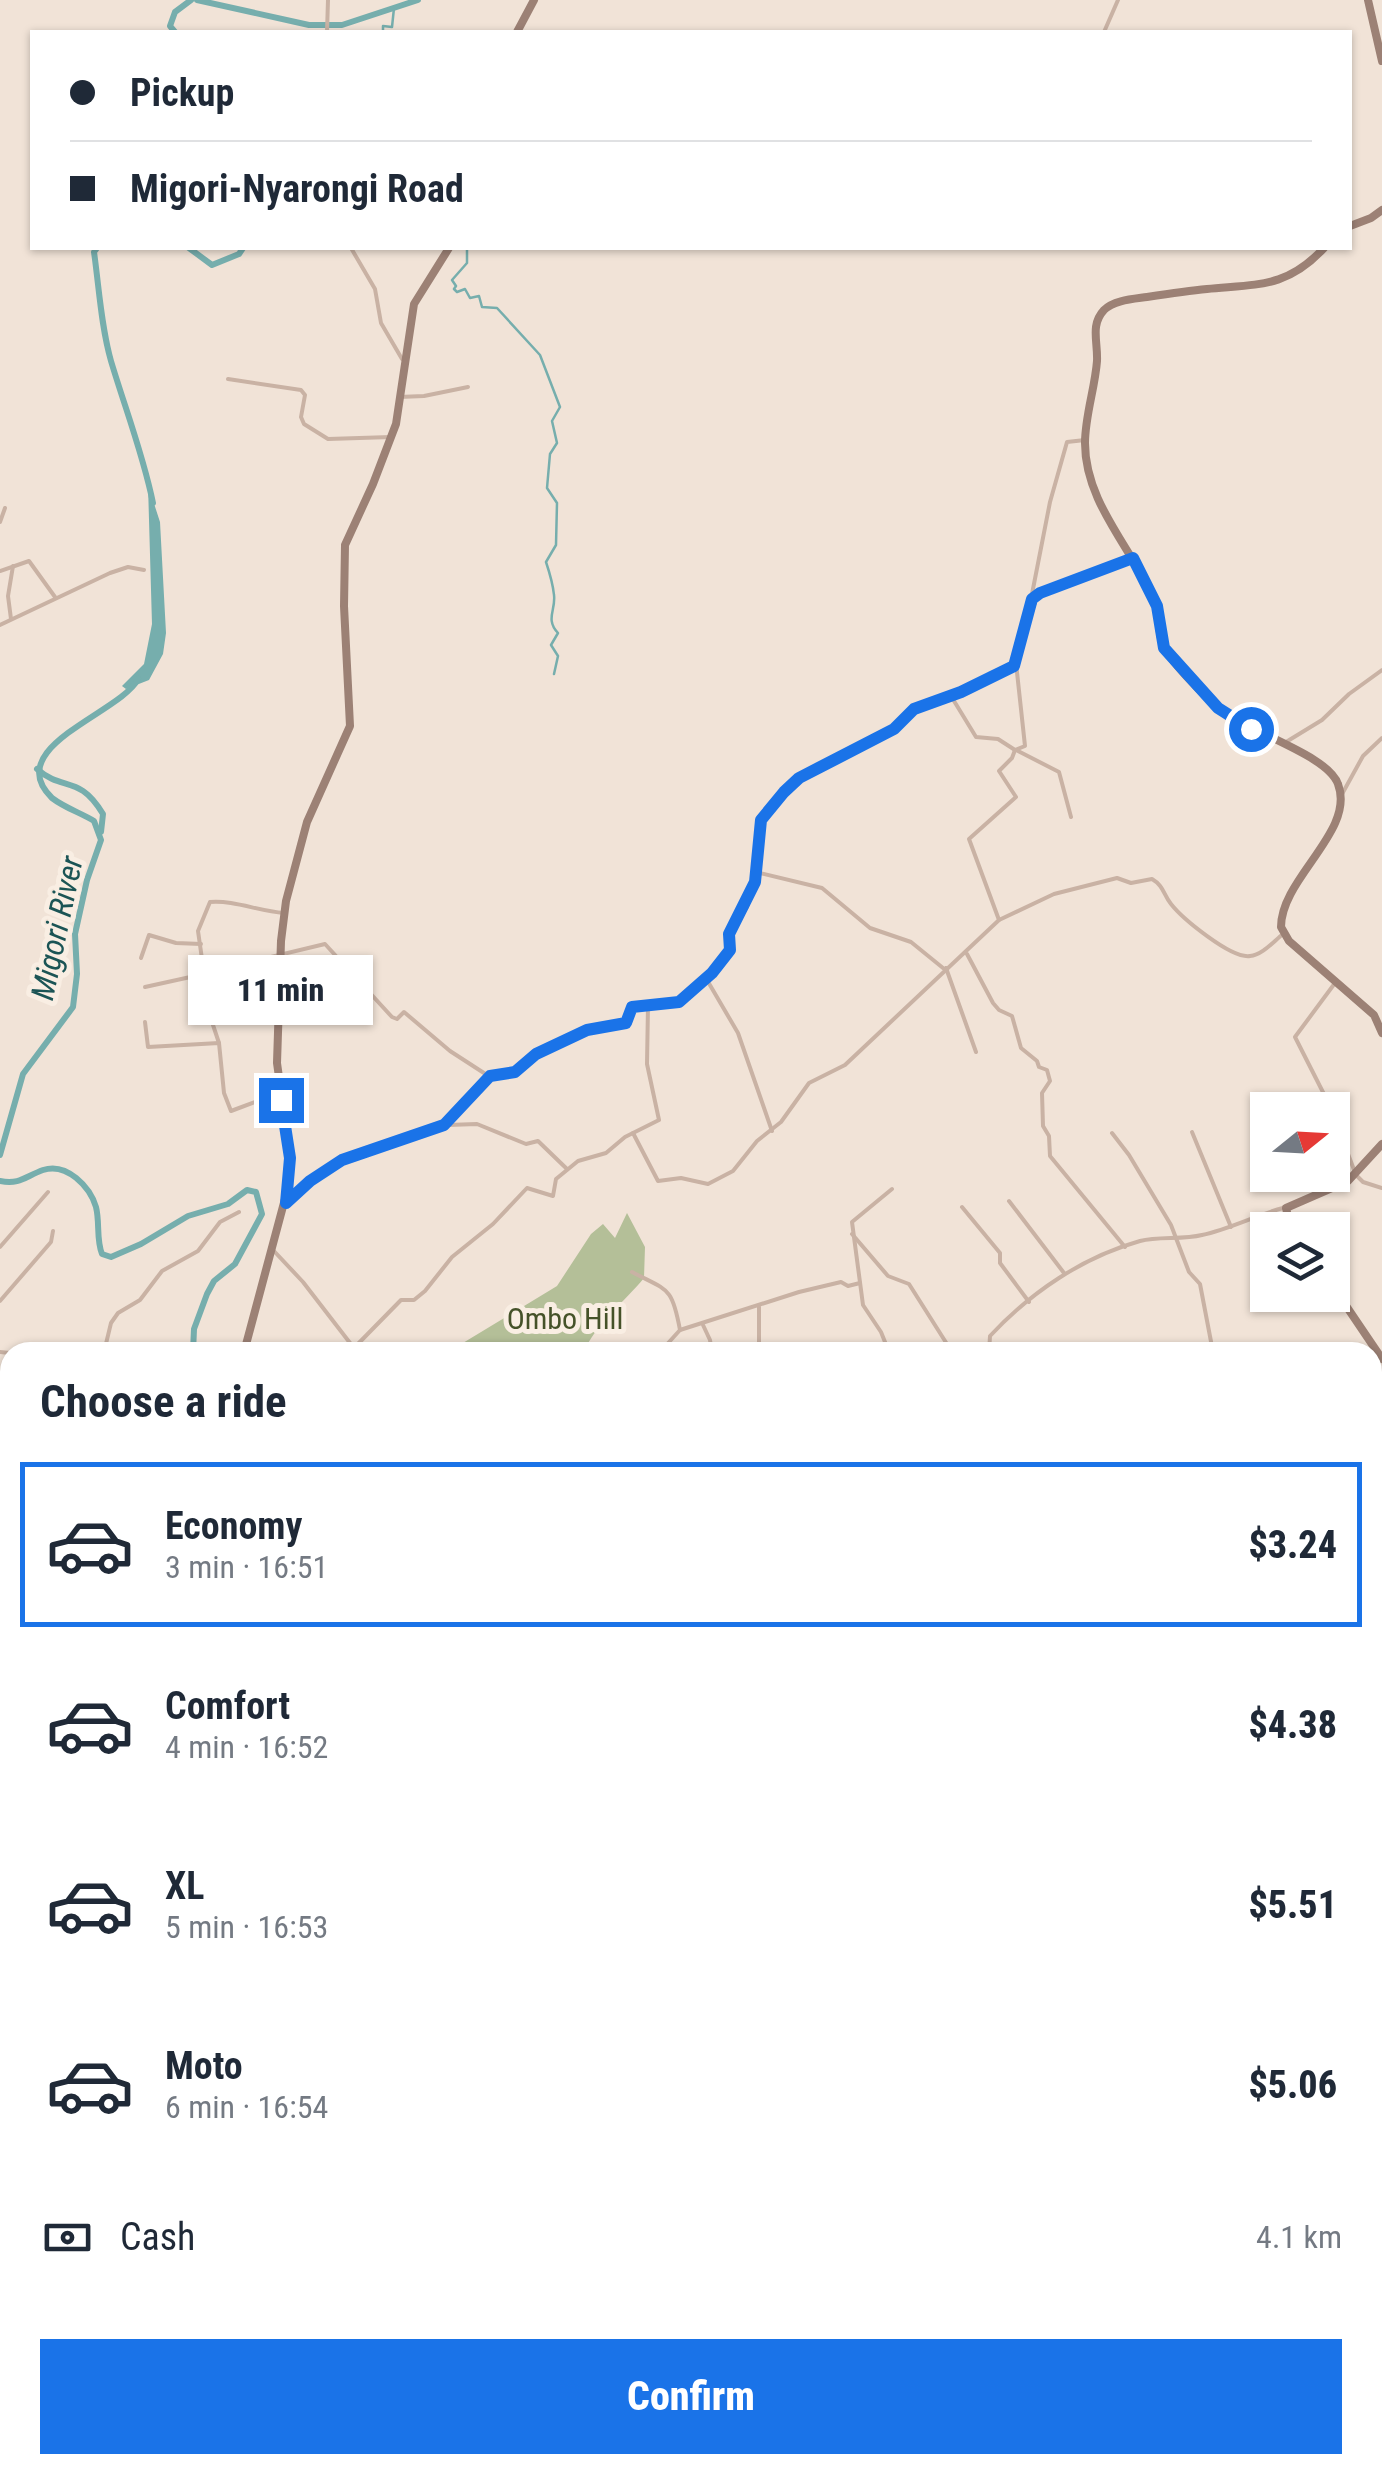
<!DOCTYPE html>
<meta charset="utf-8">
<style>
body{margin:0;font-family:"Roboto Condensed",sans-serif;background:#f6f6f7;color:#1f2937;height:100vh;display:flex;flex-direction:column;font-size:38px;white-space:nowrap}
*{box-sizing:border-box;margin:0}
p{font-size:32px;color:#747a83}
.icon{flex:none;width:55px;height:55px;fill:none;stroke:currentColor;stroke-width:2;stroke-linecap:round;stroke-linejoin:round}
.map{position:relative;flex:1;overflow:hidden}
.sheet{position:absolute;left:0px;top:1342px;width:1382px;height:1132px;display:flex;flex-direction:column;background:#fff;border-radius:30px 30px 0 0;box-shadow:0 2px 8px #0004}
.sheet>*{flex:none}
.banner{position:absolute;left:30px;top:30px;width:1322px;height:220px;border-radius:0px;box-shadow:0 2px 8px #0004;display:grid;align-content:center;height:220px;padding:0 40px;background:#fff}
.needle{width:65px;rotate:72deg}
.buttons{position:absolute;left:1250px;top:1092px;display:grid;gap:20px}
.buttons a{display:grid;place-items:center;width:100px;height:100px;border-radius:0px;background:#fff;box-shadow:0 2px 8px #0004;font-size:50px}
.end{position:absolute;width:45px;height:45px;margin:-22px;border:12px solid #1a73e8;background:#fff;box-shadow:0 0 0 5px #fff}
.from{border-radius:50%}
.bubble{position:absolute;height:70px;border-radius:0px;background:#fff;box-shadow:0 2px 8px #0004;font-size:32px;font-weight:800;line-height:70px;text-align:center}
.banner b{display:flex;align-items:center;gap:35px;height:95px;font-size:38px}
.banner b+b{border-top:2px solid #e0e1e3}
.banner i{width:25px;height:25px;background:#1f2937}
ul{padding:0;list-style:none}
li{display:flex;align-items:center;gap:30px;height:165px;margin:0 20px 15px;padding:0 20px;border:5px solid transparent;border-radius:0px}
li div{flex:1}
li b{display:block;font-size:38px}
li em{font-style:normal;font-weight:800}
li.current{border-color:#1a73e8}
li>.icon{width:90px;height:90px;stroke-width:1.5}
h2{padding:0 40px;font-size:45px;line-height:120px}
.pay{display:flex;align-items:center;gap:25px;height:110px;padding:0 40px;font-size:38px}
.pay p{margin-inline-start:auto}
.button{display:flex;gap:20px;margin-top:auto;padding:20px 40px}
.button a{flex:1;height:115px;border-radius:0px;background:#1a73e8;color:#fff;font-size:40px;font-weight:800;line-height:115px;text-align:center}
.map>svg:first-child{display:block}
</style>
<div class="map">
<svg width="1382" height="2473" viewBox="0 0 1382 2473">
<rect width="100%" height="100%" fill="#f1e3d7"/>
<path fill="#b4bf98" d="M627,1213L645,1247L644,1278C626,1300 594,1326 584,1352H448L557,1286L591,1234L603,1224L615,1238Z"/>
<polygon fill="#76aead" points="148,485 160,522 166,633 163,654 149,680 126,689 122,686 144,664 152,624"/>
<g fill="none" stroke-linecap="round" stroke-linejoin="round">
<g stroke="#76aead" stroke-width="2.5">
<polyline points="383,32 383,26 392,27 394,8"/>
<polyline points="390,32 392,32"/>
<path d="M467,248V263L452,280L456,286L454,289L457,292L465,289L470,298L479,296L482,307L497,308L540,355L560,407L552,421L557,443L550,454L547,488L557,503L556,545L546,562C549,571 553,585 554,595C556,610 545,619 558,633L551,645L558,656L554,674"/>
</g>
<g stroke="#76aead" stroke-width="6">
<polyline points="197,0 309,25 342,25 418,0"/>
<polyline points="175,32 170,26 175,12 191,0"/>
<path d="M97,248L94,252C99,287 101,326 111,361C125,408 143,454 153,503"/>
<polyline points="189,248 212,265 239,254 243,248"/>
<path d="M37,769C63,792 79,774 103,814L101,832"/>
<path d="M0,1155L23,1074L73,1007L77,974L75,934L87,880L101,840L94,821C81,813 65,808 52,798C0,747 121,713 138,679"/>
<path d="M0,1181C20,1185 26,1176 43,1170C67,1162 90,1187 96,1207C100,1223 96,1239 102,1254L111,1257L141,1244L188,1216L228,1204L247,1190L256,1192L262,1214L235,1264L214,1281L207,1294L194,1329L193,1352"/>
<polyline points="0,1448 10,1440"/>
</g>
<g stroke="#c9b2a4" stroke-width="4">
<polyline points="327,32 328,0"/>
<polyline points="1104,32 1118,0"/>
<polyline points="351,248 375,289 381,323 402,359"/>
<polyline points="228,379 301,390 305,395 301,417 304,424 328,439 391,437"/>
<polyline points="399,397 424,396 468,387"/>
<polyline points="0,522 5,508"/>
<polyline points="0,571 29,561 55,597"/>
<polyline points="1032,594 1050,502 1067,442 1085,440"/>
<polyline points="11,619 8,596 13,566"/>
<polyline points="0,625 110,573 128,567 144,570"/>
<polyline points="951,696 976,737 998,739 1015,750"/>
<polyline points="1286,742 1322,720 1349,694 1382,670"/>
<polyline points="1018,751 1059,772 1071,817"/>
<polyline points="1341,796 1363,756 1382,738"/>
<polyline points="756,872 822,888 870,928 911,942 943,968"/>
<path d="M999,920L1054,894L1117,878L1131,883L1152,879C1164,886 1163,894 1171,904C1182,918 1231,959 1250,956C1262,955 1273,942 1283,934"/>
<polyline points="967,954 993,1003 999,1010 1012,1016 1021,1048 1037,1061 1039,1067 1047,1070 1050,1081 1042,1093 1043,1126 1049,1136 1050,1156 1125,1247"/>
<polyline points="141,958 149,935 176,943 201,944"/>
<polyline points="946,968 976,1052"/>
<polyline points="204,973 325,944 392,1017 397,1019 404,1012 450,1051 487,1075"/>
<polyline points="707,980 738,1033 772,1131"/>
<polyline points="145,987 204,974"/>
<polyline points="145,1022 148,1047 219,1043 224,1093 231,1111 258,1101 281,1100"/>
<path d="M219,1043L201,989L204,973L198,931L210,902C234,900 258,911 284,913"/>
<polyline points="1332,1110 1295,1037 1335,983"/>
<polyline points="1332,1112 1356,1175 1363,1182 1382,1188"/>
<polyline points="448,1125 477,1124 526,1144 538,1141 567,1169"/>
<polyline points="1192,1132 1231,1227"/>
<polyline points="633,1133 658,1181 681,1178 708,1184 733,1171 757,1141 781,1122 809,1083 845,1065 999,920 969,839 1016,797 999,771 1012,758 1015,750 1025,746 1016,663"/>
<polyline points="1112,1133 1129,1155 1171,1225 1189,1272 1200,1284 1213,1352"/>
<polyline points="1009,1201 1064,1273"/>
<polyline points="962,1207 1000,1253 1000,1263 1029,1302"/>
<polyline points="852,1234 888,1276 909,1284 952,1352"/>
<polyline points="0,1247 48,1192"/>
<polyline points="273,1250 303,1282 357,1352"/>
<path d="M632,1272C668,1291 672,1286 680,1330L660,1352"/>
<polyline points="0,1301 51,1242 53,1231"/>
<polyline points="703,1325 710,1340 712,1352"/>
<polyline points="680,1330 799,1292 841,1282 848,1286 860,1283"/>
<polyline points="0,1352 10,1353"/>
<polyline points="104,1352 111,1323 118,1313 140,1300 162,1271 198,1251 220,1222 239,1212"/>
<polyline points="350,1352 401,1300 414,1300 425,1291 452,1257 493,1224 527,1188 553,1196 556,1179 578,1161 606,1153 625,1137 659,1120 647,1064 648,1006"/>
<polyline points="759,1352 759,1307"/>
<polyline points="889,1352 881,1332 863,1305 852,1222 892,1189"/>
<path d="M989,1352L990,1336C1031,1292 1083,1257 1140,1241C1159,1236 1182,1240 1202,1235C1230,1229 1256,1215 1283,1208"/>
<polyline points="1372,1382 1382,1378"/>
<polyline points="0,1470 10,1477"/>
<polyline points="0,1568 10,1558"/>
<polyline points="0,1584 10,1598"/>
<polyline points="1372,1637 1382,1632"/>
<polyline points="6,1639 10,1642"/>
<polyline points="1372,1694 1382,1718"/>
<polyline points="1372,1746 1382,1733"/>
<polyline points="0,1747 10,1748"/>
<polyline points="4,1748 8,1766"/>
<polyline points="1372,1788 1382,1803"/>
<polyline points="0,1847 10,1847"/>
<polyline points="0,1957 10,1953"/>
<polyline points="0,1958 10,1981"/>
<polyline points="1372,1964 1382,1957"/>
<polyline points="3,2030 10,2025"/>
<polyline points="1373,2285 1382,2270"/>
<polyline points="1382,2314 1376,2343 1382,2354"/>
<polyline points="1372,2417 1382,2421"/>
<polyline points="169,2465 173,2473"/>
<polyline points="197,2465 199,2473"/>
<polyline points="356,2465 360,2473"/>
<polyline points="471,2465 478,2473"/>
<polyline points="635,2465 642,2473"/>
<polyline points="1030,2465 1035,2473"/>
<polyline points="1117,2465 1123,2473"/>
<polyline points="1178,2465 1181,2473"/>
<polyline points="550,2473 563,2465"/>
<polyline points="867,2473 873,2465"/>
</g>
<g stroke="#9c8175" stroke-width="8">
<polyline points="1368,0 1382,61"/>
<polyline points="517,32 534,0"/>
<polyline points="1350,226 1371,218 1382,210"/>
<path d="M1324,248C1287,288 1258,284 1207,289C1187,291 1167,294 1147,297C1133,299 1114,300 1104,310C1090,325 1098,342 1097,361C1095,388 1085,416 1085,443C1085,503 1132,548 1155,601C1161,615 1157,631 1163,645C1171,662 1199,690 1213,703C1241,731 1327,753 1338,784C1356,831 1281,878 1281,927L1289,941L1374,1015L1382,1033"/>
<polyline points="286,1203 307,1183 343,1161 443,1125 489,1076 515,1072 537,1054 587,1030 626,1023 632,1007 681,1001 717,967 730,950 729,934 745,906 755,881 761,818 784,792 803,776 889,732 914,709 961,692 1013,666 1035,595 1133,558"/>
<polyline points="1291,1230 1286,1208 1348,1181 1382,1144"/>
<polyline points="1332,1285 1382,1359"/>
<polyline points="244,1352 289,1184 289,1148 277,1063 281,941 286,901 307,822 350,726 344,606 345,545 373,484 396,424 414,304 449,248"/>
<polyline points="0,1702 10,1683"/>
<polyline points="0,2439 6,2449 11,2473"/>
</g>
<g stroke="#55433c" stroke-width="11">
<polyline points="1372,1533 1382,1535"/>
<polyline points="0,1814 10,1816"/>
</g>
</g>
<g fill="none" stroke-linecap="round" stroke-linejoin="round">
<polyline stroke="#1a73e8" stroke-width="12" points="281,1100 290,1158 286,1203 310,1181 342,1160 444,1125 490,1076 515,1072 536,1054 587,1030 626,1023 632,1007 679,1002 712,973 730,950 729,934 755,882 761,820 784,792 799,778 894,729 914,709 961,692 1014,666 1032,599 1040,593 1133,558 1157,606 1164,648 1218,708 1251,729"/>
</g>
<g text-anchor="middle" stroke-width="10" stroke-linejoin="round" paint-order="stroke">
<g font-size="30" fill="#455229" stroke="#f9eee3">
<text x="565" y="1329">Ombo Hill</text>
</g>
<g font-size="32" font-style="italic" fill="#1b5455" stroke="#f9eee3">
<text transform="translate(57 928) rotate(-78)" y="11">Migori River</text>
</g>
</g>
</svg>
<div class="buttons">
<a><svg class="needle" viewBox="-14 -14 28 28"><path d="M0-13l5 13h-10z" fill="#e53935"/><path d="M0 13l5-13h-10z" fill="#747a83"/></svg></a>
<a><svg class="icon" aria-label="layers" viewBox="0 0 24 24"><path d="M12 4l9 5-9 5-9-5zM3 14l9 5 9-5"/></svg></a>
</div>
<i class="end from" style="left:1251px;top:729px"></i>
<i class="end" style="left:281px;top:1100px"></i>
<div class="bubble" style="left:188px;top:955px;width:185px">11 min</div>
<div class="banner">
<b><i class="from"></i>Pickup</b>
<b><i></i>Migori-Nyarongi Road</b>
</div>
<section class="sheet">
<h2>Choose a ride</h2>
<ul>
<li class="current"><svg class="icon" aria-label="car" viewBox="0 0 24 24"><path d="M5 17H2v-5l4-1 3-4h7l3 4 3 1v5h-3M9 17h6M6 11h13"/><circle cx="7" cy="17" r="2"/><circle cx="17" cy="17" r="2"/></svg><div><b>Economy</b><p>3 min · 16:51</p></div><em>$3.24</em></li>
<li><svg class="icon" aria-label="car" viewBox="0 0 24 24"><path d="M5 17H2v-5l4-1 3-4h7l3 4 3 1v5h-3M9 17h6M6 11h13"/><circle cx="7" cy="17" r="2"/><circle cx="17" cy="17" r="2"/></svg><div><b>Comfort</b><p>4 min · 16:52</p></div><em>$4.38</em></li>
<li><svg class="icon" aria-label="car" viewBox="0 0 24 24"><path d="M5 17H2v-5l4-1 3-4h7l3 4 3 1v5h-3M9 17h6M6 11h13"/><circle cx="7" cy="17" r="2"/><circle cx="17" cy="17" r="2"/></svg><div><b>XL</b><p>5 min · 16:53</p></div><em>$5.51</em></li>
<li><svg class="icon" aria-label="car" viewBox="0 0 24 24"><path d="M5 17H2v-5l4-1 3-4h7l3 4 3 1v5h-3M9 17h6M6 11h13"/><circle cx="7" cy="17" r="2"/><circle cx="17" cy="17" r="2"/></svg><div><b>Moto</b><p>6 min · 16:54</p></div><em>$5.06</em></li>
</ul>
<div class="pay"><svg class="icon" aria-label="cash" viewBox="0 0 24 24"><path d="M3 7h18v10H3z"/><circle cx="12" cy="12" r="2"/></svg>Cash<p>4.1 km</p></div>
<div class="button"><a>Confirm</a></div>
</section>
</div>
